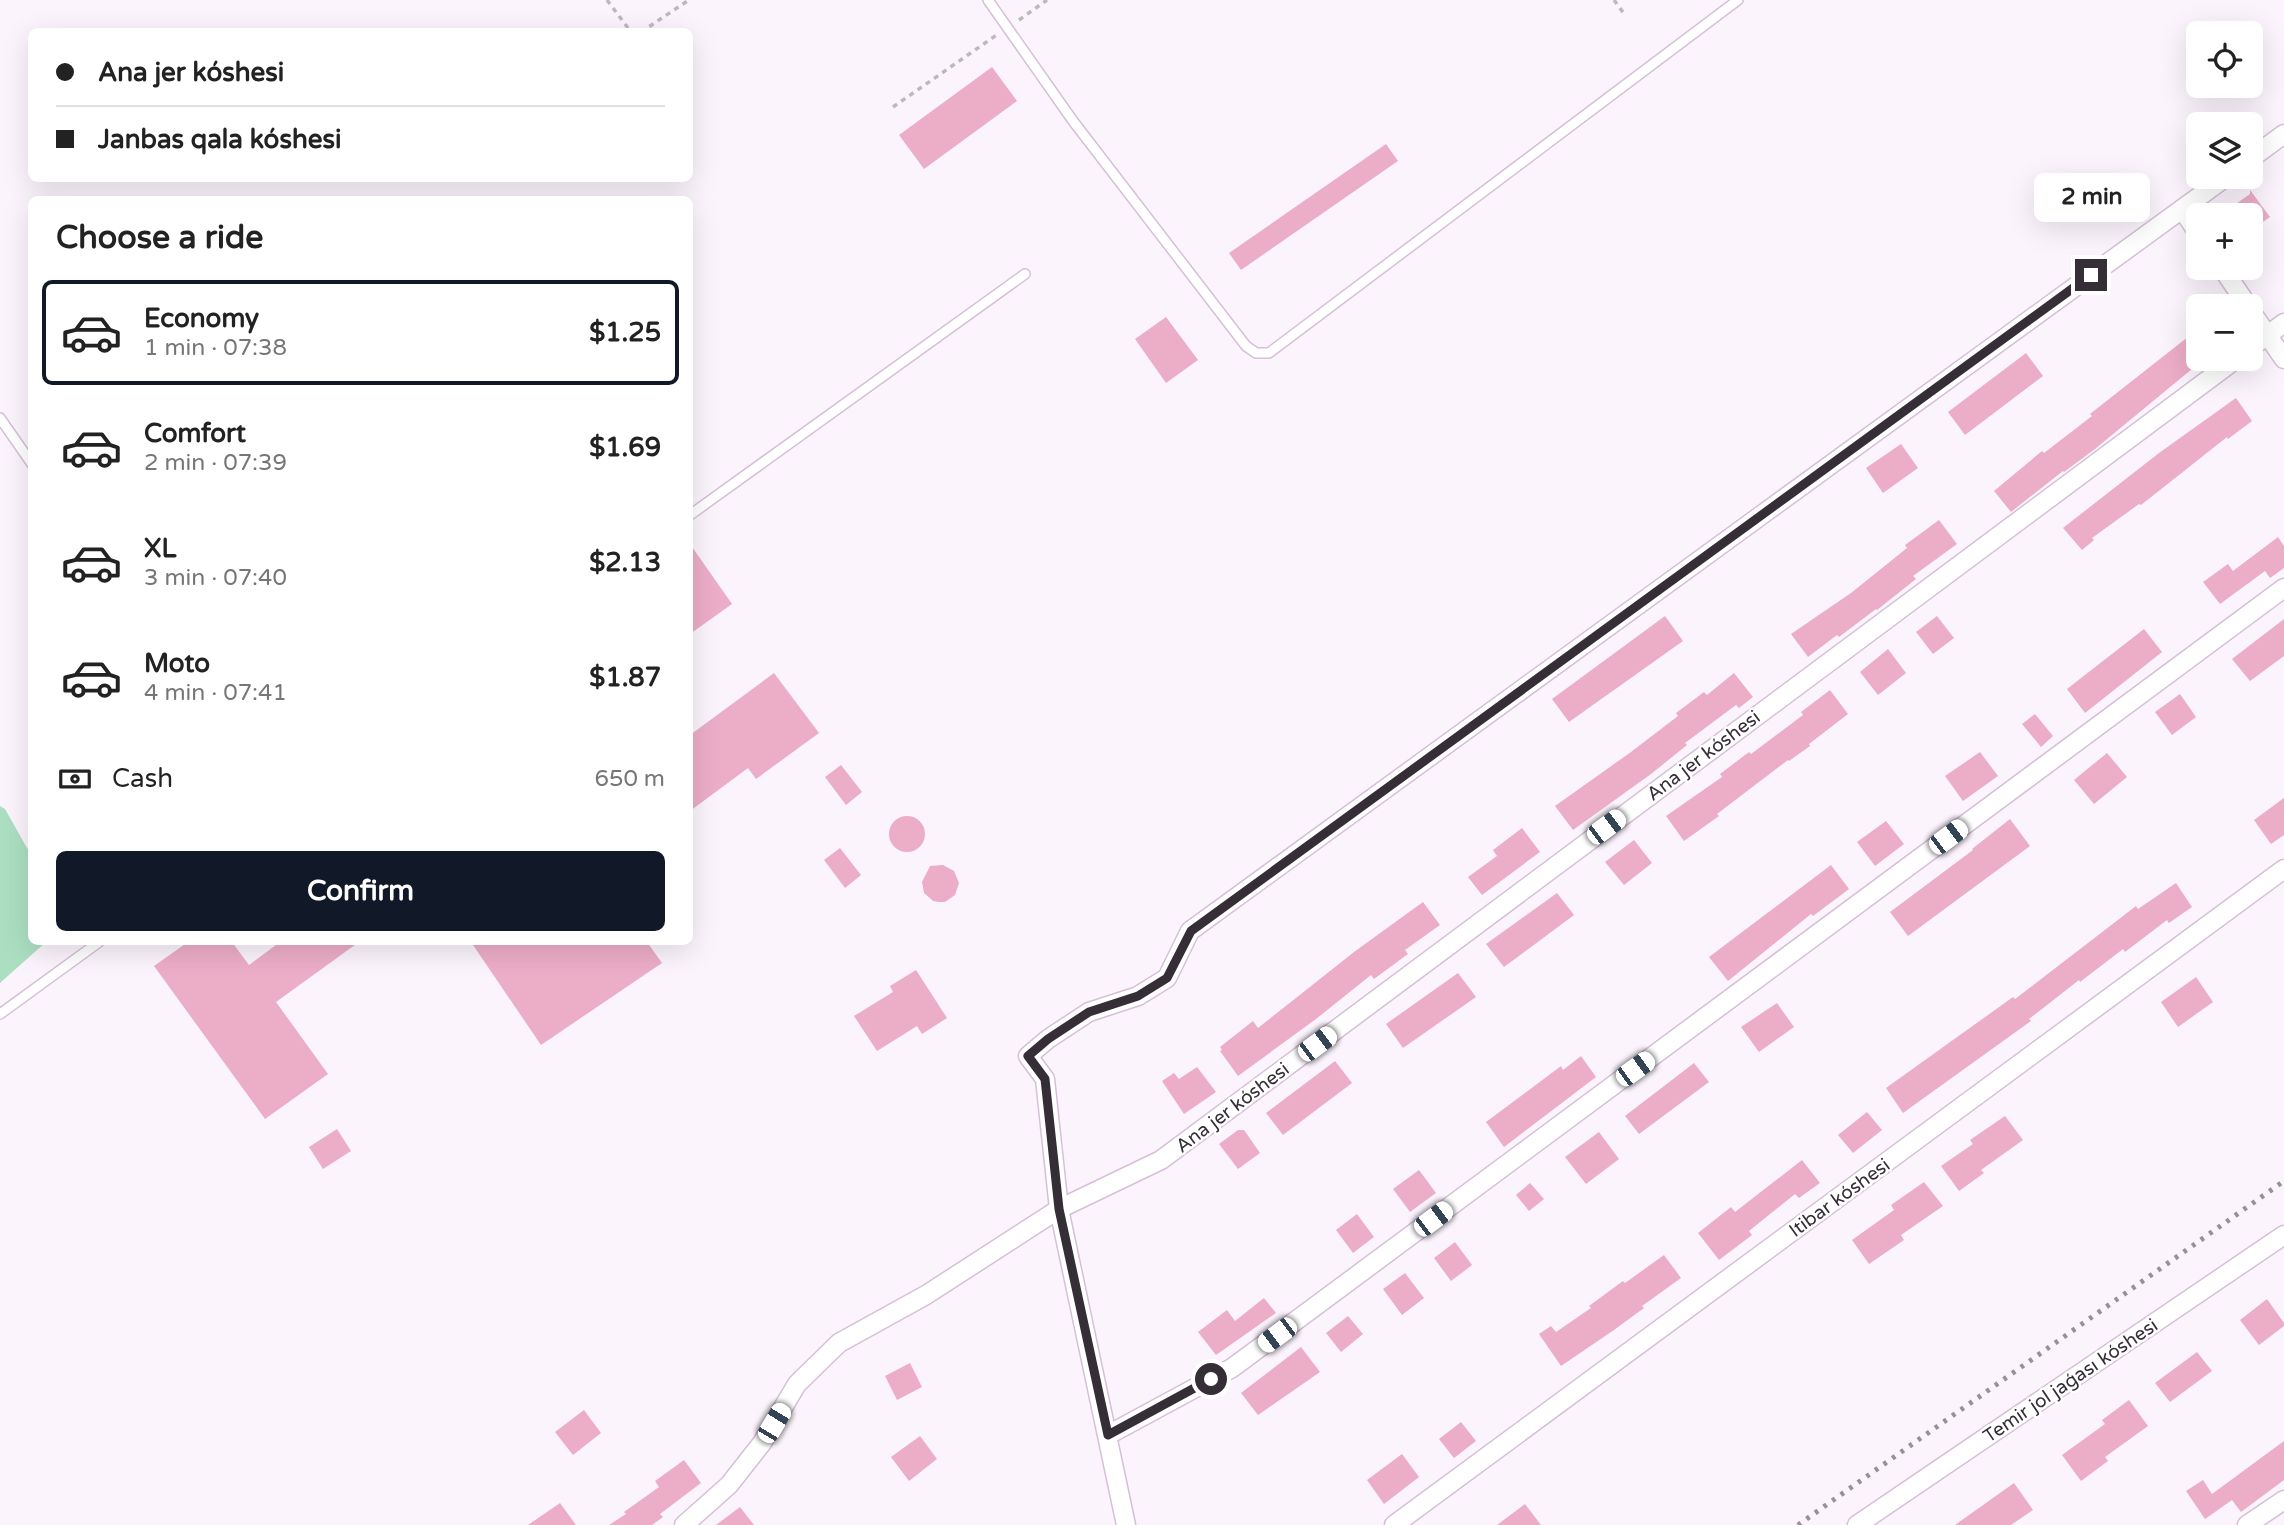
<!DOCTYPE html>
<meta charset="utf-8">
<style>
body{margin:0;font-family:"Varela Round",sans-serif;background:#f6f6f6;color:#222;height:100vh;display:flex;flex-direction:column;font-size:26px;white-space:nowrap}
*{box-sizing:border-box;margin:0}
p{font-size:23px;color:#767676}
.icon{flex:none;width:38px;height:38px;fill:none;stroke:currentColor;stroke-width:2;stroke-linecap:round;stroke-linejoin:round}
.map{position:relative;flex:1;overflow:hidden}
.panel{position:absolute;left:28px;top:196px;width:665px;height:749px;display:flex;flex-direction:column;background:#fff;border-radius:10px;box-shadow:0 7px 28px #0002}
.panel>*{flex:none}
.top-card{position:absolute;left:28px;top:28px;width:665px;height:154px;border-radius:10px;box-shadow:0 7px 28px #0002;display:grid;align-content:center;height:154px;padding:0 28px;background:#fff}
.fabs{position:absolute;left:2186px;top:21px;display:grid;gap:14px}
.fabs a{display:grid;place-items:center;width:77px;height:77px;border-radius:10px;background:#fff;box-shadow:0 7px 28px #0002;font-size:35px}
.end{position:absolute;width:32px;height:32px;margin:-16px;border:9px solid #362e37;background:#fff;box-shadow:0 0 0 4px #fff}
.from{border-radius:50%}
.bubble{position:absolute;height:49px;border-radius:10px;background:#fff;box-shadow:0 7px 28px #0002;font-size:23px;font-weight:700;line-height:49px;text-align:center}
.car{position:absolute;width:21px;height:42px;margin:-21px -10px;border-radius:9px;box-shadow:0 0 5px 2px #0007;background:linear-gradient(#fff 24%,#345 0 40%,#fff 0 76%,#345 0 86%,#fff 0)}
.top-card b{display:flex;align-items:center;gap:24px;height:66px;font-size:26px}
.top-card b+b{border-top:2px solid #e0e0e0}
.top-card i{width:18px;height:18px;background:#222}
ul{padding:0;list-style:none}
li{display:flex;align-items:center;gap:21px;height:105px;margin:0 14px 10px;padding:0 14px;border:4px solid transparent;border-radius:10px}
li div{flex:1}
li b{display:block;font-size:26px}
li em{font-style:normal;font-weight:700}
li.on{border-color:#111827}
li>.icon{width:63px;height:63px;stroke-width:1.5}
h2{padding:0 28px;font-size:32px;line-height:84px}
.pay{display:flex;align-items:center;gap:18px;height:77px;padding:0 28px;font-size:26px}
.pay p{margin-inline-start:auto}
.action{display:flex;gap:14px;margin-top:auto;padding:14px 28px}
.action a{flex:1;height:80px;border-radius:10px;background:#111827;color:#fff;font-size:28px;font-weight:700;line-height:80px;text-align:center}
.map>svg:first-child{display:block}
</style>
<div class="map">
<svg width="2284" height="1525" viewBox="0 0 2284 1525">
<rect width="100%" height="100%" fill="#fcf4fd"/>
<polygon fill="#acdfc2" points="0,806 5,809 31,855 32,942 46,942 0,983"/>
<g fill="#ecadc7">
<polygon points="992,67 1017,101 924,169 899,135"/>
<polygon points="1386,144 1398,161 1241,270 1229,253"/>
<polygon points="2250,190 2270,217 2250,231 2250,215 2220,215 2250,194"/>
<polygon points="1166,317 1198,360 1166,383 1135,339"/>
<polygon points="2198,329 2198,364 2095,449 2064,472 2063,471 2011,512 1994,491 2042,451 2044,453 2092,416 2090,414"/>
<polygon points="2026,353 2043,376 1965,435 1948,412"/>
<polygon points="2236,398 2252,421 2228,439 2227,437 2141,505 2139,504 2092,538 2094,540 2082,550 2063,528 2159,453"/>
<polygon points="1901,444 1918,468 1883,493 1866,468"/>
<polygon points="1939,520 1957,544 1913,576 1916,579 1877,610 1876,609 1839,637 1837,635 1808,657 1791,634 1851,593 1907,548 1905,545"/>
<polygon points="2278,537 2284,546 2284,568 2270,578 2265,571 2220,604 2203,582 2228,564 2233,571"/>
<polygon points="690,544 732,604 690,634"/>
<polygon points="1665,616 1683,641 1569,722 1552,699"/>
<polygon points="1937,616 1954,638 1933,654 1916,632"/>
<polygon points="2284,619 2284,656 2250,681 2232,659"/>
<polygon points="2144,629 2162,652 2085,713 2067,689"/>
<polygon points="1888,649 1906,673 1878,695 1860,672"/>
<polygon points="774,673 819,733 756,779 748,768 690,811 690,735"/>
<polygon points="1734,673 1753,697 1739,708 1736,705 1685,743 1687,745 1651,774 1573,830 1555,806 1631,752 1678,716 1676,713 1704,692 1707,695"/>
<polygon points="1830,690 1848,714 1809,744 1810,746 1789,761 1788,760 1717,814 1719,816 1684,841 1666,816 1722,777 1720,774 1749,752 1751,754 1803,715 1801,712"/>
<polygon points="2180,694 2196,717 2172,735 2155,712"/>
<polygon points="2035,714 2053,736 2041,747 2022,724"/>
<polygon points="1980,752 1998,776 1963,801 1945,776"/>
<polygon points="2107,753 2127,777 2094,804 2074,780"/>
<polygon points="841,765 862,792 846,805 825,777"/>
<polygon points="2284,798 2284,835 2271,844 2254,820"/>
<circle cx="907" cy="834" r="18"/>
<polygon points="2010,819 2030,846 1908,936 1890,912 1973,850 1972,849"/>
<polygon points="1886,821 1904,844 1875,866 1857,842"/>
<polygon points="1522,828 1540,852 1482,895 1468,877 1497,856 1493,850"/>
<polygon points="1634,840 1652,863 1624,885 1605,862"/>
<polygon points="840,848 861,875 845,888 824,860"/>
<polygon points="943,865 954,871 959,883 955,895 945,902 939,902 933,901 924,893 922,882 930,866"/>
<polygon points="1831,865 1849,889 1813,916 1811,914 1728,981 1709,957"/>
<polygon points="2176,883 2192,907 2169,923 2167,920 2125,952 2123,949 2080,982 2079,980 2029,1019 2031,1021 1903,1113 1886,1088 2013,997 2015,999 2136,906 2138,909"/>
<polygon points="1557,893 1574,915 1504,967 1486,944"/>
<polygon points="1423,902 1440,925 1405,950 1408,954 1374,979 1371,975 1316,1019 1238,1076 1220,1051 1222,1050 1220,1047 1253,1021 1258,1028 1354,952"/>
<polygon points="188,942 232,942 249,965 280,942 359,942 276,1002 328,1074 265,1119 154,966"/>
<polygon points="471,942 647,942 662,963 541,1045"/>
<polygon points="916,970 947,1018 922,1034 917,1026 877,1051 854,1016 893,992 890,986"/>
<polygon points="1458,973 1476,997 1403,1048 1386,1024"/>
<polygon points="2196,977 2213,1002 2178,1027 2161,1002"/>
<polygon points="1777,1003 1794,1027 1759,1052 1741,1027"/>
<polygon points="1581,1056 1596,1077 1504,1147 1486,1122 1561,1066 1563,1070"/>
<polygon points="1335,1061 1352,1083 1283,1135 1266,1113"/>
<polygon points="1694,1063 1709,1082 1639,1134 1625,1116"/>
<polygon points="1197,1067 1216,1092 1184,1114 1162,1081 1174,1073 1179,1079"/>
<polygon points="1867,1112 1882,1130 1853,1153 1838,1135"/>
<polygon points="2005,1116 2023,1140 1981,1170 1984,1173 1959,1191 1941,1166 1973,1144 1970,1140"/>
<polygon points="337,1129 351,1151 323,1169 309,1147"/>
<polygon points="1238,1130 1244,1130 1260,1153 1238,1169 1219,1144"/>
<polygon points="1599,1132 1619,1159 1586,1184 1565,1157"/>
<polygon points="1802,1160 1820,1183 1799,1198 1795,1194 1749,1231 1752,1235 1719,1260 1698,1233 1731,1207 1735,1212"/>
<polygon points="1419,1170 1436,1193 1410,1212 1393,1189"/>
<polygon points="1924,1182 1943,1206 1901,1235 1904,1240 1869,1264 1852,1240 1894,1210 1891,1205"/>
<polygon points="1530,1183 1544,1199 1529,1211 1516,1195"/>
<polygon points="1357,1214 1374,1237 1353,1253 1336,1230"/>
<polygon points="1455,1242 1472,1265 1451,1281 1434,1258"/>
<polygon points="1664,1255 1681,1278 1642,1306 1644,1308 1614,1330 1561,1366 1539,1334 1551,1326 1556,1332 1591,1308 1589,1306 1623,1281 1625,1283"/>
<polygon points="1405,1273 1424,1298 1402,1315 1383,1289"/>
<polygon points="1264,1298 1276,1313 1216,1355 1198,1332 1227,1310 1235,1321"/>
<polygon points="2267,1299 2284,1323 2284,1326 2259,1345 2240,1320"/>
<polygon points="1348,1316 1363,1334 1341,1352 1326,1333"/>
<polygon points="1301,1347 1320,1372 1258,1415 1241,1393"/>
<polygon points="2197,1352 2212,1371 2170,1402 2155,1383"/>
<polygon points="910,1363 922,1387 897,1400 885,1376"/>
<polygon points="2129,1400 2148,1426 2105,1457 2108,1461 2081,1481 2062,1455 2105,1424 2102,1420"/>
<polygon points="584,1410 601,1433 573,1455 555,1432"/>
<polygon points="1461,1422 1476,1441 1454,1458 1439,1439"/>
<polygon points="920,1436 937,1459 909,1481 891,1457"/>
<polygon points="2284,1441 2284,1480 2241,1512 2232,1500 2205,1519 2186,1491 2203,1480 2212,1494"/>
<polygon points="1402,1454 1419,1477 1384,1504 1367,1480"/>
<polygon points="684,1460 701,1483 660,1514 663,1517 652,1525 609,1525 626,1514 624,1512 659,1487 655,1481"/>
<polygon points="2014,1483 2033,1510 2011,1525 1955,1525"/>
<polygon points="560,1503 576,1525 528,1525"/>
<polygon points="1525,1504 1541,1525 1497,1525"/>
<polygon points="740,1507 754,1525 716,1525"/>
</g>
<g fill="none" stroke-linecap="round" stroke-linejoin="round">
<g stroke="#d5c0d7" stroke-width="12">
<g id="service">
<polyline points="988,0 1073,121 1246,346 1256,353 1269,353 1738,0"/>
<polyline points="0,418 32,464"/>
<polyline points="690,515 1025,274"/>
<polyline points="0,1014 99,942"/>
</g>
</g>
<g stroke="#d5c0d7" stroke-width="21">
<g id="minor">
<polyline points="2250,159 2284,134"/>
<polyline points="2182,209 2198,233"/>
<polyline points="2222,268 2248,306"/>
<polyline points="2250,310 2284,359"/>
<polyline points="2250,348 2284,323"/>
<polyline points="1108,1435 1232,1368 2284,588"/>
<polyline points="684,1525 729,1485 762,1443 797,1384 839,1343 926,1295 1059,1209 1161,1160 2236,359"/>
<polyline points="1126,1525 1059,1209 1045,1079 1028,1056 1048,1039 1089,1012 1138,996 1167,978 1190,931 2226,177"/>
<polyline points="1394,1525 2284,869"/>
<polyline points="1857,1525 2284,1235"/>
<polyline points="2247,1525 2284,1500"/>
</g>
</g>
<g stroke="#bfb7c0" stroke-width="3.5" stroke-dasharray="5 5" stroke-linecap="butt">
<polyline points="607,0 631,32"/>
<polyline points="1614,0 1625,15"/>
<polyline points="1019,20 1047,0"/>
<polyline points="641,32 689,0"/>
<polyline points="893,107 998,34"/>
</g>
<use href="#service" stroke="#fff" stroke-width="9"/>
<use href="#minor" stroke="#fff" stroke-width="18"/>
<polyline stroke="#989099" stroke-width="5" stroke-dasharray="3.5 7" stroke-linecap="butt" points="1798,1525 2284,1181"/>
</g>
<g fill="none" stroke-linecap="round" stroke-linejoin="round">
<polyline stroke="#362e37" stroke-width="9" points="1211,1379 1108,1435 1059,1209 1045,1079 1028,1056 1048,1039 1089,1012 1138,996 1167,978 1191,931 2091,275"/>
</g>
<g text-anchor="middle" stroke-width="5" stroke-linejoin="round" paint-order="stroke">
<g font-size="19" fill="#362e37" stroke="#fff">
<text transform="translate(1703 755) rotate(-37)" y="7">Ana jer kóshesi</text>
<text transform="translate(1232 1107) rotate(-37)" y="7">Ana jer kóshesi</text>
<text transform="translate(1839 1197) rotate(-36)" y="7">Itibar kóshesi</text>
<text transform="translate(2070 1380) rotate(-34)" y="7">Temir jol jaǵası kóshesi</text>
</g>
</g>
</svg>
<div class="fabs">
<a><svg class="icon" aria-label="locate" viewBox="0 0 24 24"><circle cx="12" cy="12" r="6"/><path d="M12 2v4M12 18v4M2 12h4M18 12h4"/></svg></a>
<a><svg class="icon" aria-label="layers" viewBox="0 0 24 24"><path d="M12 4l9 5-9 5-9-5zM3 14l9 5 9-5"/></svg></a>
<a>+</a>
<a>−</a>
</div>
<i class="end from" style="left:1211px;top:1379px"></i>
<i class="end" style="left:2091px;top:275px"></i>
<div class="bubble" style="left:2034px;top:173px;width:116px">2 min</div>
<i class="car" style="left:1606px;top:827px;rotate:53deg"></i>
<i class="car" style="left:1948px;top:837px;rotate:53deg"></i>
<i class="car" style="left:1317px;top:1044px;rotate:53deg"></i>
<i class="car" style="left:1635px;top:1069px;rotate:54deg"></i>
<i class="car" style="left:1433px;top:1219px;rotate:53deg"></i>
<i class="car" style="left:1277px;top:1335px;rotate:233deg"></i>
<i class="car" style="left:774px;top:1423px;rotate:31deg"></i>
<div class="top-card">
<b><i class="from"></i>Ana jer kóshesi</b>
<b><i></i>Janbas qala kóshesi</b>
</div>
<section class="panel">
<h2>Choose a ride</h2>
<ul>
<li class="on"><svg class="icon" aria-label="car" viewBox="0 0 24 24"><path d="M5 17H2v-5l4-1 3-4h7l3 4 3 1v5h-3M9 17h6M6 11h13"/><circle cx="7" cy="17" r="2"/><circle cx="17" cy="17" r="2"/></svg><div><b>Economy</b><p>1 min · 07:38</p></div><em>$1.25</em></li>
<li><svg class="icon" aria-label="car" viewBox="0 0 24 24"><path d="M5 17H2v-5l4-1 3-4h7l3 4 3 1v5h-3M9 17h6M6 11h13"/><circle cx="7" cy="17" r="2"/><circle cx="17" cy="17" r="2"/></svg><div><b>Comfort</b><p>2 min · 07:39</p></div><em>$1.69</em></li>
<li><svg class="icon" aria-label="car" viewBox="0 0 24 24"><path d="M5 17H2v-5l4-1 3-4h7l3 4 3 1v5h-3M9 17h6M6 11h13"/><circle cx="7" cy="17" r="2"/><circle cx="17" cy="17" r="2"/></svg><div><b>XL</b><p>3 min · 07:40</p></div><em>$2.13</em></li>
<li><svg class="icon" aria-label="car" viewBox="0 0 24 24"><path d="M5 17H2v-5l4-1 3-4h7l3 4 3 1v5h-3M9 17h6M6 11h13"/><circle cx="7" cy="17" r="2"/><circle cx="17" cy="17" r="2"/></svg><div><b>Moto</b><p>4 min · 07:41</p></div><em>$1.87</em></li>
</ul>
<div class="pay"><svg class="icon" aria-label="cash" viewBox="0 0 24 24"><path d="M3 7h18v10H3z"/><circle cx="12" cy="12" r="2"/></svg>Cash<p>650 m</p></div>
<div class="action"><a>Confirm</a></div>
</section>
</div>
